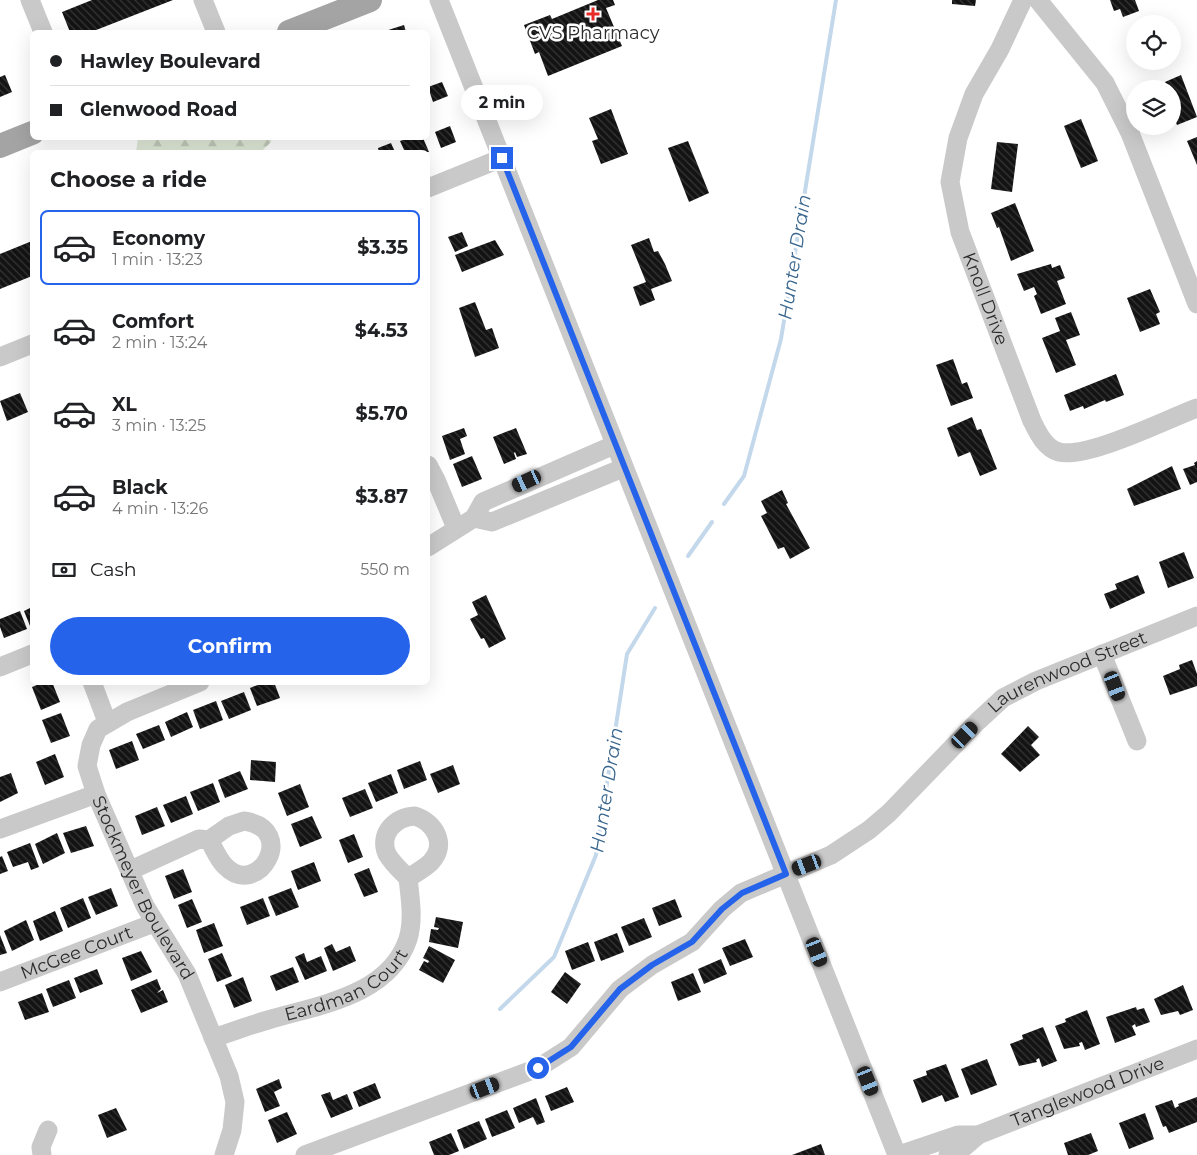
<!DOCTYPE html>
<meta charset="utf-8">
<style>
body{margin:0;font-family:Montserrat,sans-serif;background:#f2f2f2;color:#202124;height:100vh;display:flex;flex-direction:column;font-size:19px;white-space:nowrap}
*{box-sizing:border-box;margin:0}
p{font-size:16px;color:#757577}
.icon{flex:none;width:28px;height:28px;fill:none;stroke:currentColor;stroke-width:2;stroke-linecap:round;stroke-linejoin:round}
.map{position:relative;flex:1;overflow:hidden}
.side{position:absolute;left:30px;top:150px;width:400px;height:535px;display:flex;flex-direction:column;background:#fff;border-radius:8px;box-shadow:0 5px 20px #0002}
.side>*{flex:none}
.banner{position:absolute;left:30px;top:30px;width:400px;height:110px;border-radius:8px;box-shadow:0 5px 20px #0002;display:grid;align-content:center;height:110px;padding:0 20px;background:#fff}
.controls{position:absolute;left:1126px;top:15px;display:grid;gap:10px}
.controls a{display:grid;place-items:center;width:55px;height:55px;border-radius:50%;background:#fff;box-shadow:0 5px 20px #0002;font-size:25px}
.end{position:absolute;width:22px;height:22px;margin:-11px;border:6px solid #2563eb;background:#fff;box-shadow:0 0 0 2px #fff}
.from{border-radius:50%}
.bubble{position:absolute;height:35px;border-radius:18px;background:#fff;box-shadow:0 5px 20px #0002;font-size:16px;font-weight:700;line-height:35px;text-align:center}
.car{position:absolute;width:15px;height:30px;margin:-15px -8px;border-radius:6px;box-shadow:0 0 4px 1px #0007;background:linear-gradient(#222 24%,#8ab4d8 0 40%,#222 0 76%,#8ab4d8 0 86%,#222 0)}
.banner b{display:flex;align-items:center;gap:18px;height:48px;font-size:19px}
.banner b+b{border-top:1px solid #e0e0e0}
.banner i{width:12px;height:12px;background:#202124}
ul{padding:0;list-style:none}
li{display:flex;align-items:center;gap:15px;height:75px;margin:0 10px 8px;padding:0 10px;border:2px solid transparent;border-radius:8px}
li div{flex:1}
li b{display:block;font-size:19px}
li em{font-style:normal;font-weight:700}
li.active{border-color:#2563eb}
li>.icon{width:45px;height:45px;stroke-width:1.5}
h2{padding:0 20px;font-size:22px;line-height:60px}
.pay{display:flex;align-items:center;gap:12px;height:55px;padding:0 20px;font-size:19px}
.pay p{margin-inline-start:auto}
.action{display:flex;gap:10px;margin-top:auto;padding:10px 20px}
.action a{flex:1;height:58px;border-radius:30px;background:#2563eb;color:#fff;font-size:20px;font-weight:700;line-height:58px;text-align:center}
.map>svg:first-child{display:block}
</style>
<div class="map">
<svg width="1197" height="1155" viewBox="0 0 1197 1155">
<defs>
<pattern id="forest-firs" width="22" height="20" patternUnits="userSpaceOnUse" patternTransform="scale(1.25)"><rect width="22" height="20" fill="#e0ead8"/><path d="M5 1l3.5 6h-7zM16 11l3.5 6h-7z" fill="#c0c9ba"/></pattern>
<pattern id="building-back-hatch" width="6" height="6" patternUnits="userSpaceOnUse" patternTransform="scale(1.25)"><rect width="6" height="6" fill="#131313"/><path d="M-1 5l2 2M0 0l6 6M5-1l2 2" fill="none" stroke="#363636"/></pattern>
</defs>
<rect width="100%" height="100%" fill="#fff"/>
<polygon fill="url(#forest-firs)" points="138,138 271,138 271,142 261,152 136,152"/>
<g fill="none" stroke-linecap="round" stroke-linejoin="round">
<g stroke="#c4d8eb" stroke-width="4">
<polyline points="724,504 744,476 781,339 836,0"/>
<polyline points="688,556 712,522"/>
<polyline points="500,1009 554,957 596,855 627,654 655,608"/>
</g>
</g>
<g fill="url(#building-back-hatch)">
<polygon points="92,0 173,0 91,32 70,32 62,12"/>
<polygon points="598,0 613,0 615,5 606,8 622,46 548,76 539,52 535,54 524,25 550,15 552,19"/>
<polygon points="952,0 976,0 975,6 952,4"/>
<polygon points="1110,0 1135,0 1139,11 1123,17 1120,9 1114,11"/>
<polygon points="404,25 406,32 382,32"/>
<polygon points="1151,61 1171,61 1154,68"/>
<polygon points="5,75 12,92 0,97 0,77"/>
<polygon points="1181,75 1197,117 1177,125 1172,113 1172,89 1168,89 1165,82"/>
<polygon points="442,82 448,96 433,102 428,87"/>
<polygon points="611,109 628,154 601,164 592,141 598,139 589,118"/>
<polygon points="1081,119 1098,161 1081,168 1064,126"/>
<polygon points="450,126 456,142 441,148 435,132"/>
<polygon points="1197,137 1197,165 1187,141"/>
<polygon points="409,138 423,138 429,152 405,152 400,141"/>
<polygon points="688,141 709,193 689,202 668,148"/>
<polygon points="997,142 1018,144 1012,192 991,189"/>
<polygon points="391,143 395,152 379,152 378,148"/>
<polygon points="1015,203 1034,251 1011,261 999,227 997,228 991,213"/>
<polygon points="462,232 468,246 455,252 448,237"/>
<polygon points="649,238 654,252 658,251 665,264 672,281 651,289 655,300 640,306 633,287 646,282 631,245"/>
<polygon points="495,240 504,255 462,272 455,255"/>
<polygon points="32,241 32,276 0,289 0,254"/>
<polygon points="1051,264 1052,268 1060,265 1065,278 1057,281 1066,304 1041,314 1034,296 1037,294 1034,287 1024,291 1017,274"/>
<polygon points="1150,289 1160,312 1156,314 1160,324 1140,332 1127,298"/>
<polygon points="475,302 486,330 492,328 499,348 475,357 459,308"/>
<polygon points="1071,312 1080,335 1066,340 1076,365 1056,373 1042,338 1060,331 1055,318"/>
<polygon points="953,359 962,384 967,382 973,398 951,406 936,365"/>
<polygon points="1116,374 1124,395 1106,402 1105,400 1084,409 1083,406 1070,411 1064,395"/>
<polygon points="20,393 28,412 7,421 0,401"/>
<polygon points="972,417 977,430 981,429 997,469 980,476 970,452 958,457 947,428"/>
<polygon points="464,428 467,436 460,439 465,454 450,460 442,436"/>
<polygon points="516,428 527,454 517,457 515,452 514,453 516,459 504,464 493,437"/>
<polygon points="472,456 482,479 462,487 453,464"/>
<polygon points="1197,461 1197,482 1190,485 1183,469 1195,465 1194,463"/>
<polygon points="1172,466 1181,489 1134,506 1127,489"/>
<polygon points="782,490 788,503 786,504 810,548 790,559 784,547 778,549 761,516 767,513 761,501"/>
<polygon points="1184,552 1194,578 1168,588 1159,562"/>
<polygon points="1138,575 1145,593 1110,609 1104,594 1117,589 1115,584"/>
<polygon points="486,595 506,639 489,648 484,638 481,639 470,619 478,615 472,602"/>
<polygon points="32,607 32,631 24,611"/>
<polygon points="20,611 27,629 4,638 0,627 0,619"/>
<polygon points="1192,660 1197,674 1197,686 1170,695 1163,676 1180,669 1179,665"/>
<polygon points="44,682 52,682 60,702 41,710 32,687"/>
<polygon points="265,682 274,682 280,698 257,706 250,688"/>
<polygon points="244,692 251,710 229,719 221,701"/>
<polygon points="216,701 223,720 200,729 193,710"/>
<polygon points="187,712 193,727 171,737 165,722"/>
<polygon points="61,713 70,736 51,743 42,720"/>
<polygon points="159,725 165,740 143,749 136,734"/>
<polygon points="1028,726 1039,737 1031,745 1040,755 1020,772 1001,754"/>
<polygon points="132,741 139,760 116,769 109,750"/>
<polygon points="55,754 64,777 45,785 36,762"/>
<polygon points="251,760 276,762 275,782 250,780"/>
<polygon points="420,761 427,780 404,789 397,770"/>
<polygon points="453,765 460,784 438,793 430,774"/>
<polygon points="240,771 248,789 225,798 218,780"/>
<polygon points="11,773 18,793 0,802 0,777"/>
<polygon points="391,774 398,793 376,802 368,783"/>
<polygon points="213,783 220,802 198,811 190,792"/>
<polygon points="300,784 309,807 287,816 278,793"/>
<polygon points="365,789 373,808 350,817 342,798"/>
<polygon points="186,796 193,814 171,823 163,805"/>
<polygon points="157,807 165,826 142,835 135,816"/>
<polygon points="312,816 322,838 300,847 291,824"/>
<polygon points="86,826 94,846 71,853 63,833"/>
<polygon points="57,833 65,853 43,864 35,844"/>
<polygon points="354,834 363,857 348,863 339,840"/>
<polygon points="30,843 39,867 31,870 28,862 13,867 7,852"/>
<polygon points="2,856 8,871 0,874 0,857"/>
<polygon points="314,862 321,881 298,890 291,871"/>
<polygon points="369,868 378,892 364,897 354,874"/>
<polygon points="183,869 192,892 174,899 165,876"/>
<polygon points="111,888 118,906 96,915 88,897"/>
<polygon points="291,888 299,907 276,916 268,897"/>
<polygon points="83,898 91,918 68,928 60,908"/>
<polygon points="263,898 270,916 247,925 240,907"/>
<polygon points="192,899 202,922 187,928 178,905"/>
<polygon points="675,899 682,917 659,926 652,908"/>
<polygon points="55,911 63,931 40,941 33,921"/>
<polygon points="436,917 463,922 458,948 429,942 431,929 438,930 439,928 434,927"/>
<polygon points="644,918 652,937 629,946 621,927"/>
<polygon points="26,920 34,940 12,951 4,931"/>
<polygon points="214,923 223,946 204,953 196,930"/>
<polygon points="617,933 624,952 601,961 594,942"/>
<polygon points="0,935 7,953 0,955"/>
<polygon points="745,939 753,957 730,966 722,948"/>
<polygon points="588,942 595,961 572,970 565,951"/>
<polygon points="332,944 336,952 350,946 356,961 333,971 324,948"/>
<polygon points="429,946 455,960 443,983 419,970 424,961 428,963 429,961 423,958"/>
<polygon points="141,951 152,972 131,981 122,958"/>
<polygon points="222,953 232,976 217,982 208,959"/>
<polygon points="304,953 307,962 321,956 327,971 305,980 295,957"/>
<polygon points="721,959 727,974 704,984 698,969"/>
<polygon points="293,967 299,982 276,991 270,976"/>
<polygon points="97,969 103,984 80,993 74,978"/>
<polygon points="565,972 581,984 567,1004 551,992"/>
<polygon points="693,973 701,992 678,1001 671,982"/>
<polygon points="243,977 252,1001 234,1008 225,985"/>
<polygon points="157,979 161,989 157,993 163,990 168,1002 141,1013 131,990"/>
<polygon points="69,980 76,998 53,1007 46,989"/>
<polygon points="1183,985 1193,1010 1180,1015 1178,1011 1161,1015 1154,999"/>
<polygon points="42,993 49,1012 25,1020 18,1002"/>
<polygon points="1136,1007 1137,1010 1144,1008 1150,1022 1136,1027 1135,1024 1132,1026 1136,1035 1115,1043 1106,1017"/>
<polygon points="1087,1010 1100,1044 1085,1050 1082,1042 1079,1043 1080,1046 1064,1049 1055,1026 1066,1022 1065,1019"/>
<polygon points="1043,1027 1057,1061 1042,1067 1039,1058 1036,1060 1037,1062 1019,1066 1010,1044 1023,1039 1022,1035"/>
<polygon points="987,1059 997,1085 971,1095 961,1069"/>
<polygon points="946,1064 959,1097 945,1102 942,1095 922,1103 913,1080 927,1075 926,1071"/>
<polygon points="279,1079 282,1088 274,1092 280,1106 265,1112 256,1089"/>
<polygon points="375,1083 381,1098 359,1107 353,1092"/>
<polygon points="567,1087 574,1102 551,1111 545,1096"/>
<polygon points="330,1092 333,1100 347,1094 353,1109 331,1118 321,1095"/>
<polygon points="1197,1097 1197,1122 1169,1133 1166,1126 1163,1127 1155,1106 1172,1100 1175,1108 1179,1106 1178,1104"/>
<polygon points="536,1098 545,1122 537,1125 533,1117 519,1123 513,1108"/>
<polygon points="116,1108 127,1130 107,1138 98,1115"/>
<polygon points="507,1110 515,1128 492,1137 485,1119"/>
<polygon points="287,1112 297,1134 277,1143 268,1120"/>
<polygon points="1145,1113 1154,1139 1129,1149 1119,1123"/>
<polygon points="479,1121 487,1139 464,1149 457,1130"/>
<polygon points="451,1133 459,1151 449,1155 434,1155 429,1142"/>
<polygon points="1091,1133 1098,1151 1088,1155 1068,1155 1064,1143"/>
<polygon points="821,1144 825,1155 792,1155"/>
</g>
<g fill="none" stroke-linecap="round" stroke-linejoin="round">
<g stroke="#c9c9c9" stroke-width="19">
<polyline points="30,0 43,32"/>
<polyline points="203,0 216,32"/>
<polyline points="439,0 897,1155"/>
<path id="s1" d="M1023,0L1000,49L974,94L958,138L950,182L960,232L1032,421C1038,433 1045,448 1059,452C1088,459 1167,419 1197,408"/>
<polyline points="1038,0 1105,83 1130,133 1197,304"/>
<polyline points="428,188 502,158"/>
<polyline points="0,357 32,344"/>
<polyline points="428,465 436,480 456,528"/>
<polyline points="474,518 492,522 623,468"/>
<polyline points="428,547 474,518 483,502 614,445"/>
<polyline points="1102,654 1137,741"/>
<polyline points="0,667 32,654"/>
<polyline points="92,682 107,722"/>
<path id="s2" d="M200,682L127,712L98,729L91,745L87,766L96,794L145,906L187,974L229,1076L235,1102L232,1130L224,1155"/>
<path d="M415,816C434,822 448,844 431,862C425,868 416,873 408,878C401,871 392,863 387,854C378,833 396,817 415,816Z"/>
<path d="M244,821C299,829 258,900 225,866C218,859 214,848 209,840L229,826Z"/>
<polyline points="0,829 96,794"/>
<polyline points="131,870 199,839 209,840"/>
<path id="s3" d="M0,982L154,923"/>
<path id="s4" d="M213,1038C232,1032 250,1025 268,1020C318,1005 389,996 408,939C414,919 410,898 408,878"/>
<polyline points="42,1155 41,1147 48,1130"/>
<path id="s5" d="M305,1155L538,1068L571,1047L620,989L652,965L692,942L722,909L741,893L831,855L869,830L889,813L977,722L1003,698L1036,681L1197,616"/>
<path id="s6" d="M899,1155L958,1135H978L1197,1049"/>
<polyline points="948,1155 963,1148 978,1135"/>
</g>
<g stroke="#a4a4a4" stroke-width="24">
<polyline points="289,32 370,0"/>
<polyline points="0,146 32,133"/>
</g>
</g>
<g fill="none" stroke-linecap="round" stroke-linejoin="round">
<polyline stroke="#2563eb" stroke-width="6" points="502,158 786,874 742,893 722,909 692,942 652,965 620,989 571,1047 538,1068"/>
</g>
<path fill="#e82b28" stroke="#fff" stroke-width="2" d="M590.5 6.5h5v5h5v5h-5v5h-5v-5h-5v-5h5z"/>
<g text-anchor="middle" stroke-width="5" stroke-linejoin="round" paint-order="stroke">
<g font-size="18" fill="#2c2c2c" stroke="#fff">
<text x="593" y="39">CVS Pharmacy</text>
</g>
<g font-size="18" fill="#2c2c2c" stroke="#fff">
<text dy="6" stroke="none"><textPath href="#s1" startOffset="320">Knoll Drive</textPath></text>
<text dy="6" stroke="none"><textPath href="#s5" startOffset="920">Laurenwood Street</textPath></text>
<text dy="6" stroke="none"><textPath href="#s2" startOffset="286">Stockmeyer Boulevard</textPath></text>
<text dy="6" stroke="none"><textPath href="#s3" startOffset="82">McGee Court</textPath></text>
<text dy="6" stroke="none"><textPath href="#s4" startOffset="145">Eardman Court</textPath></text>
<text dy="6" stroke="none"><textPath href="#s6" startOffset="200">Tanglewood Drive</textPath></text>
</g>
<g font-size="19" font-style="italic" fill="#39668e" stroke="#fff">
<text transform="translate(794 257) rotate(-81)" y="7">Hunter Drain</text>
<text transform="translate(606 790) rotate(-81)" y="7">Hunter Drain</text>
</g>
</g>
</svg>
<div class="controls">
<a><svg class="icon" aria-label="locate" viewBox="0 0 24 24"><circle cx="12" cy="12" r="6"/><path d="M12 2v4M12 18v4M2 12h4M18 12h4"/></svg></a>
<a><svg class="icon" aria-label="layers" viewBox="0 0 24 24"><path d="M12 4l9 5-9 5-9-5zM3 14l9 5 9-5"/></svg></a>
</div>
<i class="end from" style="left:538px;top:1068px"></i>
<i class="end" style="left:502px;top:158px"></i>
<div class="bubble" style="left:461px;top:85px;width:82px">2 min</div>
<i class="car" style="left:527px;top:481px;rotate:245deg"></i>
<i class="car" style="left:1115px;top:686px;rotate:159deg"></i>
<i class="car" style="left:965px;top:735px;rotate:44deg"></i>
<i class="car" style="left:807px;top:865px;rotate:249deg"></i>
<i class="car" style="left:817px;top:952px;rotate:158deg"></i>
<i class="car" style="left:868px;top:1081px;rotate:158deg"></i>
<i class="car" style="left:485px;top:1088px;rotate:69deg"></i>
<div class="banner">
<b><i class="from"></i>Hawley Boulevard</b>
<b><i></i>Glenwood Road</b>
</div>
<section class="side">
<h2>Choose a ride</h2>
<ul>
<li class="active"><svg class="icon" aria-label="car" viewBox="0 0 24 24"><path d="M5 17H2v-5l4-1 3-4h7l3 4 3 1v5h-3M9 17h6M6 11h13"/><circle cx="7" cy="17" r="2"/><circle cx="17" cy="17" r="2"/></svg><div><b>Economy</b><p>1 min · 13:23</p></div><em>$3.35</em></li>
<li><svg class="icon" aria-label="car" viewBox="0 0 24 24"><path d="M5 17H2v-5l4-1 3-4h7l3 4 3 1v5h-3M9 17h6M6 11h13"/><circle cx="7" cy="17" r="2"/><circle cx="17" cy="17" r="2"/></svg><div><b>Comfort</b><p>2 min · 13:24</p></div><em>$4.53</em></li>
<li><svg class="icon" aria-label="car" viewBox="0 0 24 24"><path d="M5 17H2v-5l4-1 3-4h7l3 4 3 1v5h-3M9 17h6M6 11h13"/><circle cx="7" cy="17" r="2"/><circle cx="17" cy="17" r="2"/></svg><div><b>XL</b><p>3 min · 13:25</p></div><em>$5.70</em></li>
<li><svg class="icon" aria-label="car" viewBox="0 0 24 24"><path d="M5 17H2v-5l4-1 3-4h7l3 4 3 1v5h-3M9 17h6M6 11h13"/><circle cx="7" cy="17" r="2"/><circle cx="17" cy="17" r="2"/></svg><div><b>Black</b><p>4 min · 13:26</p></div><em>$3.87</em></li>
</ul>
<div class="pay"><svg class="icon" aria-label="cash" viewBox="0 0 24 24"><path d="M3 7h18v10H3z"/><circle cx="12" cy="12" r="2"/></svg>Cash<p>550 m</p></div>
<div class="action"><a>Confirm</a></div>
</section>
</div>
